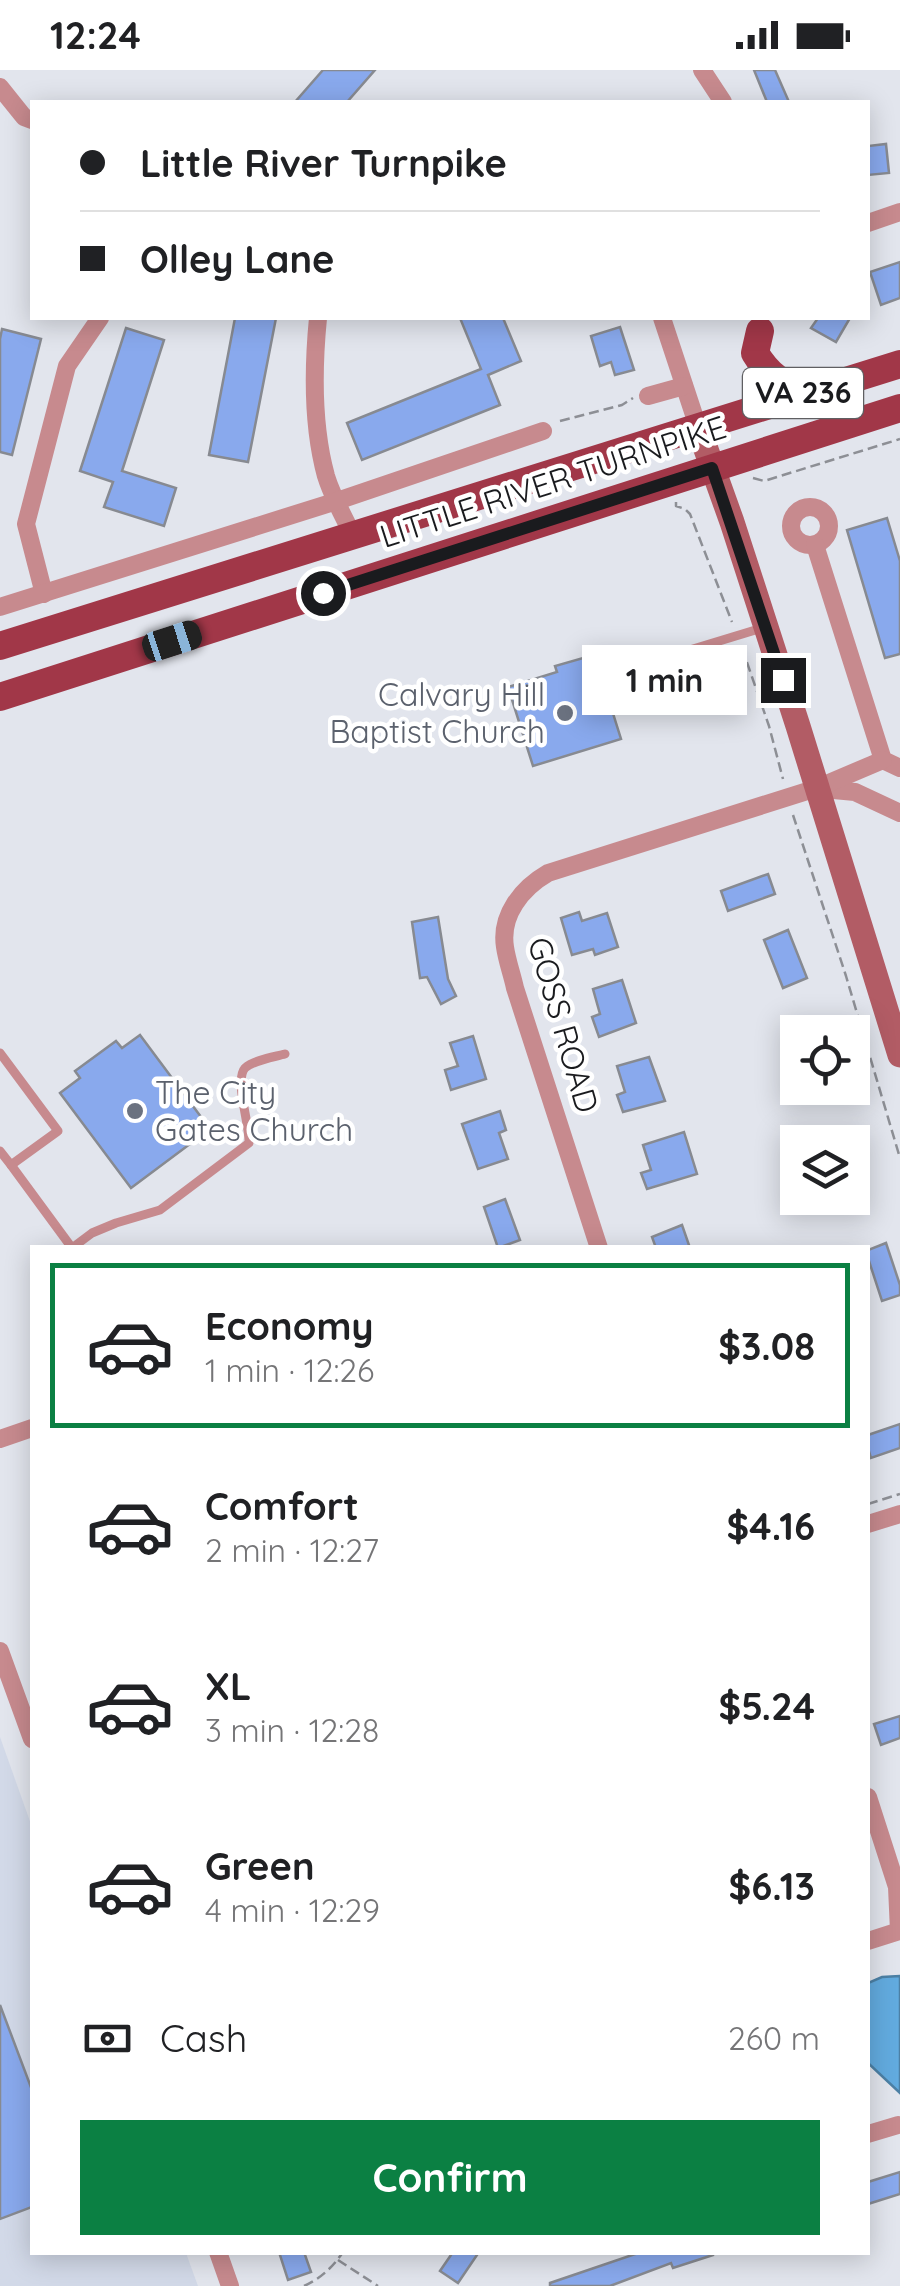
<!DOCTYPE html>
<meta charset="utf-8">
<style>
body{margin:0;font-family:Quicksand,sans-serif;background:#f2f2f2;color:#202124;height:100vh;display:flex;flex-direction:column;font-size:38px;white-space:nowrap}
*{box-sizing:border-box;margin:0}
p{font-size:32px;color:#757577}
.icon{flex:none;width:55px;height:55px;fill:none;stroke:currentColor;stroke-width:2;stroke-linecap:round;stroke-linejoin:round}
.map{position:relative;flex:1;overflow:hidden}
.panel{position:absolute;left:30px;top:1175px;width:840px;height:1010px;display:flex;flex-direction:column;background:#fff;border-radius:0px;box-shadow:0 5px 25px #0003}
.panel>*{flex:none}
.guide{position:absolute;left:30px;top:30px;width:840px;height:220px;border-radius:0px;box-shadow:0 5px 25px #0003;display:grid;align-content:center;height:220px;padding:0 50px;background:#fff}
.tools{position:absolute;left:780px;top:945px;display:grid;gap:20px}
.tools a{display:grid;place-items:center;width:90px;height:90px;border-radius:0px;background:#fff;box-shadow:0 5px 25px #0003;font-size:50px}
.end{position:absolute;width:45px;height:45px;margin:-22px;border:12px solid #1a1b1e;background:#fff;box-shadow:0 0 0 5px #fff}
.from{border-radius:50%}
.bubble{position:absolute;height:70px;border-radius:0px;background:#fff;box-shadow:0 5px 25px #0003;font-size:32px;font-weight:700;line-height:70px;text-align:center}
.car{position:absolute;width:30px;height:60px;margin:-30px -15px;border-radius:12px;box-shadow:0 0 8px 2px #0007;background:linear-gradient(#222 24%,#8ab4d8 0 40%,#222 0 76%,#8ab4d8 0 86%,#222 0)}
.guide b{display:flex;align-items:center;gap:35px;height:95px;font-size:38px}
.guide b+b{border-top:2px solid #e0e0e0}
.guide i{width:25px;height:25px;background:#202124}
ul{padding:18px 0 0;list-style:none}
li{display:flex;align-items:center;gap:30px;height:165px;margin:0 20px 15px;padding:0 30px;border:5px solid transparent;border-radius:0px}
li div{flex:1}
li b{display:block;font-size:38px}
li em{font-style:normal;font-weight:700}
li.active{border-color:#0b8043}
li>.icon{width:90px;height:90px;stroke-width:1.5}
.pay{display:flex;align-items:center;gap:25px;height:110px;padding:0 50px;font-size:38px}
.pay p{margin-inline-start:auto}
.cta{display:flex;gap:20px;margin-top:auto;padding:20px 50px}
.cta a{flex:1;height:115px;border-radius:0px;background:#0b8043;color:#fff;font-size:40px;font-weight:700;line-height:115px;text-align:center}
.status{display:flex;justify-content:space-between;align-items:center;height:70px;padding:0 50px;background:#fff;direction:ltr}
.status svg{height:28px;fill:currentColor}
.map>svg:first-child{display:block}
</style>
<div class="status"><b>12:24</b><svg viewBox="0 0 49 12"><path d="M0 12V9h3v3zM5 12V6h3v6zM10 12V3h3v9zM15 12V0h3v12zM26 1h20v11H26zM47 4h2v5h-2z"/></svg></div>
<div class="map">
<svg width="900" height="2216" viewBox="0 0 900 2216">
<rect width="100%" height="100%" fill="#e2e5ed"/>
<polygon fill="#d2d9e8" points="0,1667 32,1757 32,2182 186,2183 198,2216 0,2216"/>
<polygon fill="#62abdf" stroke="#4c80a5" stroke-width="2.5" points="900,1906 900,2023 868,1993 868,1913 882,1907"/>
<g fill="#89a9ed" stroke="#878a91" stroke-width="2.5">
<polygon points="323,0 375,0 347,32 295,32"/>
<polygon points="754,0 775,0 789,32 767,32"/>
<polygon points="886,74 889,103 868,105 868,76"/>
<polygon points="900,192 900,228 881,235 870,202"/>
<polygon points="235,248 276,248 248,392 209,385"/>
<polygon points="460,248 503,248 521,291 488,305 500,335 362,390 347,353 481,299"/>
<polygon points="818,248 850,248 836,272 811,258"/>
<polygon points="620,257 634,300 615,305 611,292 600,296 591,266"/>
<polygon points="126,258 164,270 122,401 176,418 164,456 104,437 113,412 80,401"/>
<polygon points="2,259 41,269 12,385 0,382 0,269"/>
<polygon points="887,448 900,491 900,584 885,588 847,460"/>
<polygon points="590,586 595,603 600,602 621,669 533,696 508,617 557,602 555,596"/>
<polygon points="768,804 775,824 728,841 721,821"/>
<polygon points="579,842 582,851 607,843 618,877 595,885 593,879 572,885 561,848"/>
<polygon points="438,847 448,909 456,926 441,934 427,907 420,908 412,852"/>
<polygon points="788,860 807,908 783,918 764,870"/>
<polygon points="622,910 636,953 599,967 592,947 600,944 593,919"/>
<polygon points="140,965 210,1059 131,1118 60,1023 80,1008 75,1001 116,971 122,978"/>
<polygon points="473,966 486,1009 451,1020 445,1000 458,996 450,973"/>
<polygon points="649,987 665,1031 623,1042 617,1025 625,1022 617,996"/>
<polygon points="500,1041 506,1060 499,1063 508,1089 478,1099 462,1054"/>
<polygon points="684,1062 697,1104 647,1119 641,1103 651,1100 643,1075"/>
<polygon points="505,1129 520,1170 498,1178 484,1137"/>
<polygon points="682,1155 690,1178 656,1178 652,1167"/>
<polygon points="886,1173 900,1215 900,1225 882,1231 868,1188 868,1180"/>
<polygon points="900,1354 900,1378 871,1388 868,1378 868,1365"/>
<polygon points="900,1646 900,1668 881,1675 874,1654"/>
<polygon points="0,1935 32,2020 32,2137 0,2149"/>
<polygon points="900,2102 900,2124 868,2134 868,2112"/>
<polygon points="279,2182 304,2182 311,2202 288,2210"/>
<polygon points="453,2182 479,2182 458,2213 440,2201"/>
<polygon points="641,2182 713,2182 713,2185 673,2198 671,2193 610,2216 550,2216 550,2213"/>
</g>
<g fill="none" stroke-linecap="round" stroke-linejoin="round">
<g stroke="#8d8f95" stroke-width="2.5" stroke-dasharray="10 5" stroke-linecap="butt">
<polyline points="560,351 622,335 633,328"/>
<polyline points="753,408 764,411 900,369"/>
<polyline points="676,432 676,436 685,439 690,444 732,552"/>
<polyline points="742,578 769,656 783,709"/>
<polyline points="793,745 846,906 900,1088"/>
<polyline points="868,1434 900,1424"/>
<polyline points="338,2190 378,2216"/>
<path d="M304,2216C320,2209 333,2197 343,2182"/>
</g>
<g stroke="#c78a8e" stroke-width="9">
<polyline points="647,593 762,558"/>
<polyline points="0,983 58,1061 11,1095 0,1081"/>
<path d="M11,1095L72,1178L92,1163L116,1153L160,1140L249,1073C250,1055 234,1010 245,998C254,990 274,987 285,984"/>
</g>
<g stroke="#c78a8e" stroke-width="18">
<polyline points="702,0 723,32"/>
<polyline points="0,17 24,47 32,50"/>
<polyline points="868,153 900,142"/>
<path d="M318,248C313,299 312,355 326,406C332,426 343,445 352,464"/>
<polyline points="662,248 698,357"/>
<polyline points="648,326 684,316"/>
<circle cx="810" cy="456" r="19"/>
<polyline points="815,475 883,690 900,698"/>
<polyline points="44,524 26,454 67,296 100,248"/>
<polyline points="0,537 337,431 543,361"/>
<polyline points="823,719 855,722 900,743"/>
<path d="M599,1178L515,918C512,904 507,891 505,877C500,845 522,818 548,803L817,718L883,690"/>
<polyline points="0,1369 32,1358"/>
<polyline points="868,1454 900,1444"/>
<polyline points="0,1581 32,1669"/>
<polyline points="868,1727 897,1817 899,1861 868,1871"/>
<polyline points="868,2064 898,2055"/>
<polyline points="218,2182 230,2216"/>
</g>
<polyline stroke="#b25c65" stroke-width="25" points="698,357 732,452 798,656 900,985"/>
<g stroke="#a13748" stroke-width="28">
<path d="M760,261L755,283C769,306 781,313 806,322"/>
<polyline points="0,576 900,294"/>
<polyline points="0,627 900,338"/>
</g>
</g>
<g fill="none" stroke-linecap="round" stroke-linejoin="round">
<polyline stroke="#1a1b1e" stroke-width="12" points="323,523 712,398 783,610"/>
</g>
<g fill="#6b7280" stroke="#fff" stroke-width="4">
<circle cx="565" cy="643" r="10"/>
<circle cx="135" cy="1041" r="10"/>
</g>
<g text-anchor="middle" stroke-width="9" stroke-linejoin="round" paint-order="stroke">
<rect fill="#fff" stroke="#5f5f62" stroke-width="2.5" x="743" y="298" width="120" height="50" rx="8"/>
<g font-size="30" font-weight="bold" fill="#1a1b1e">
<text x="803" y="333">VA 236</text>
</g>
<g font-size="32" fill="#1a1b1e" stroke="#fff">
<text transform="translate(553 412) rotate(-18)" y="11">LITTLE RIVER TURNPIKE</text>
<text transform="translate(563 955) rotate(74)" y="11">GOSS ROAD</text>
</g>
<g font-size="32" fill="#5b616d" stroke="#fff" text-anchor="end">
<text x="545" y="636">Calvary Hill<tspan x="545" dy="37">Baptist Church</tspan></text>
<text x="155" y="1034" text-anchor="start">The City<tspan x="155" dy="37">Gates Church</tspan></text>
</g>
</g>
</svg>
<div class="tools">
<a><svg class="icon" aria-label="locate" viewBox="0 0 24 24"><circle cx="12" cy="12" r="6"/><path d="M12 2v4M12 18v4M2 12h4M18 12h4"/></svg></a>
<a><svg class="icon" aria-label="layers" viewBox="0 0 24 24"><path d="M12 4l9 5-9 5-9-5zM3 14l9 5 9-5"/></svg></a>
</div>
<i class="end from" style="left:323px;top:523px"></i>
<i class="end" style="left:783px;top:610px"></i>
<div class="bubble" style="left:582px;top:575px;width:165px">1 min</div>
<i class="car" style="left:172px;top:571px;rotate:72deg"></i>
<div class="guide">
<b><i class="from"></i>Little River Turnpike</b>
<b><i></i>Olley Lane</b>
</div>
<section class="panel">
<ul>
<li class="active"><svg class="icon" aria-label="car" viewBox="0 0 24 24"><path d="M5 17H2v-5l4-1 3-4h7l3 4 3 1v5h-3M9 17h6M6 11h13"/><circle cx="7" cy="17" r="2"/><circle cx="17" cy="17" r="2"/></svg><div><b>Economy</b><p>1 min · 12:26</p></div><em>$3.08</em></li>
<li><svg class="icon" aria-label="car" viewBox="0 0 24 24"><path d="M5 17H2v-5l4-1 3-4h7l3 4 3 1v5h-3M9 17h6M6 11h13"/><circle cx="7" cy="17" r="2"/><circle cx="17" cy="17" r="2"/></svg><div><b>Comfort</b><p>2 min · 12:27</p></div><em>$4.16</em></li>
<li><svg class="icon" aria-label="car" viewBox="0 0 24 24"><path d="M5 17H2v-5l4-1 3-4h7l3 4 3 1v5h-3M9 17h6M6 11h13"/><circle cx="7" cy="17" r="2"/><circle cx="17" cy="17" r="2"/></svg><div><b>XL</b><p>3 min · 12:28</p></div><em>$5.24</em></li>
<li><svg class="icon" aria-label="car" viewBox="0 0 24 24"><path d="M5 17H2v-5l4-1 3-4h7l3 4 3 1v5h-3M9 17h6M6 11h13"/><circle cx="7" cy="17" r="2"/><circle cx="17" cy="17" r="2"/></svg><div><b>Green</b><p>4 min · 12:29</p></div><em>$6.13</em></li>
</ul>
<div class="pay"><svg class="icon" aria-label="cash" viewBox="0 0 24 24"><path d="M3 7h18v10H3z"/><circle cx="12" cy="12" r="2"/></svg>Cash<p>260 m</p></div>
<div class="cta"><a>Confirm</a></div>
</section>
</div>
